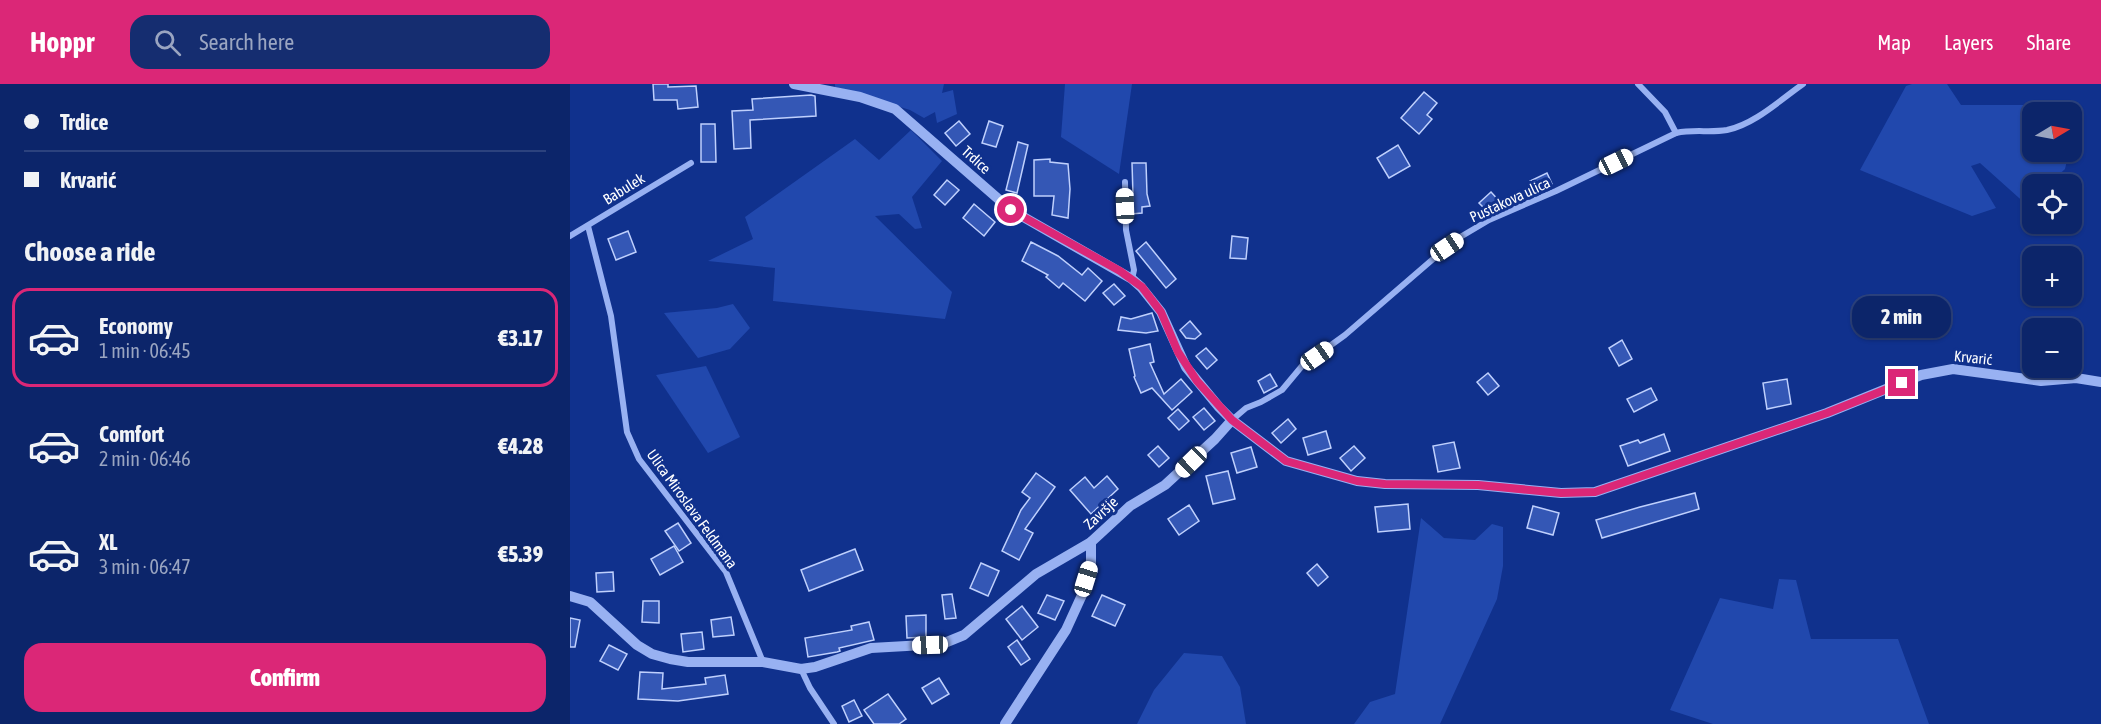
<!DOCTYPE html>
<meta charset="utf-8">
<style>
body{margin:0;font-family:"Asap Condensed",sans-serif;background:#152d70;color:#f1f3f6;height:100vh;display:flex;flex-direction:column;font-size:22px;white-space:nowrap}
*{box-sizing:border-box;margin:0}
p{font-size:20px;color:#9aa5c1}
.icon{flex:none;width:33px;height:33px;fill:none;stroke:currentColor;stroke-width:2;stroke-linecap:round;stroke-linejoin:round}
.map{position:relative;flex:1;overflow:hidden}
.drawer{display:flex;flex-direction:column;background:#0c256a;width:570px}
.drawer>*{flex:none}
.hud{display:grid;align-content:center;height:132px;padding:0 24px;background:#0c256a}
.needle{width:39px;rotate:80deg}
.controls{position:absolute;left:1452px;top:18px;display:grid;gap:12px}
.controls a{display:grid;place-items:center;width:60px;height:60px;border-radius:12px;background:#0c256a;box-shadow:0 2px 4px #0004,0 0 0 2px #2c427e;font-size:30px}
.end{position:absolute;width:27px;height:27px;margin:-14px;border:8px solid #db2777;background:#fff;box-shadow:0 0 0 3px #fff}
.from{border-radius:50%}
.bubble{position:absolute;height:42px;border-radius:18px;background:#0c256a;box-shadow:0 2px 4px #0004,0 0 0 2px #2c427e;font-size:20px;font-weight:800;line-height:42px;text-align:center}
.car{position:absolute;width:18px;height:36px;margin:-18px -9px;border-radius:8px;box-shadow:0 0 4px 2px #0007;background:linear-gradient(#fff 24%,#345 0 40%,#fff 0 76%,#345 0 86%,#fff 0)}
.hud b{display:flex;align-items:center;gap:21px;height:57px;font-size:22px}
.hud b+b{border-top:2px solid #2c427e}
.hud i{width:15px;height:15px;background:#f1f3f6}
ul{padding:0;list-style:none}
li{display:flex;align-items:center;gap:18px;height:99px;margin:0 12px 9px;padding:0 12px;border:3px solid transparent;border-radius:18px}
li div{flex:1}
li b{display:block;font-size:22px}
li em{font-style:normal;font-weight:800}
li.selected{border-color:#db2777}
li>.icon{width:54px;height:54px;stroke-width:1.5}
h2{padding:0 24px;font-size:27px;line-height:72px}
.action{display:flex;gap:12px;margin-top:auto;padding:12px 24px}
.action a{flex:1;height:69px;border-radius:18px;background:#db2777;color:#fff;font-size:24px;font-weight:800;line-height:69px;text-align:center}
header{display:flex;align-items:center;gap:36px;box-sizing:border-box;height:84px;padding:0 30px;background:#db2777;color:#fff}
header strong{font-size:28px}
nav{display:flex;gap:33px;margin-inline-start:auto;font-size:21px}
.search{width:420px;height:54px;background:#152d70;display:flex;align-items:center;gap:15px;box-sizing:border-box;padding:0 21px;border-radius:18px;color:#9aa5c1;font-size:22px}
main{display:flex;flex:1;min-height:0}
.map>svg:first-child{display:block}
</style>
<header>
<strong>Hoppr</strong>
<div class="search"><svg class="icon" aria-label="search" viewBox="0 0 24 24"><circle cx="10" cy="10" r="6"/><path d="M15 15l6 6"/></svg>Search here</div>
<nav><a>Map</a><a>Layers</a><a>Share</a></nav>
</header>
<main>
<section class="drawer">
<div class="hud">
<b><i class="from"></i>Trdice</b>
<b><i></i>Krvarić</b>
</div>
<h2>Choose a ride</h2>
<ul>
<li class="selected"><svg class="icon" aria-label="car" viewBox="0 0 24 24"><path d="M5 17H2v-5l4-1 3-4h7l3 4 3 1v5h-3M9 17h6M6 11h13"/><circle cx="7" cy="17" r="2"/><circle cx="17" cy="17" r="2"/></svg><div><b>Economy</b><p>1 min · 06:45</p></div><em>€3.17</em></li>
<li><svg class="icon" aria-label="car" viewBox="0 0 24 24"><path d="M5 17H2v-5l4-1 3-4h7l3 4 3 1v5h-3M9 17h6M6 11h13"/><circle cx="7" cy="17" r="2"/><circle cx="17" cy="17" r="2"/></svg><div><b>Comfort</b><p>2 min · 06:46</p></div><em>€4.28</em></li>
<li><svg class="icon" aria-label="car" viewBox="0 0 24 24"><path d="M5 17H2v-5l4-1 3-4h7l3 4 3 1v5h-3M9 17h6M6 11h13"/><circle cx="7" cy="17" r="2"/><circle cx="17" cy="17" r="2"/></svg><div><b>XL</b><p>3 min · 06:47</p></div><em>€5.39</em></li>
</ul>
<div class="action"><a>Confirm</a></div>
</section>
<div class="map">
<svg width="1531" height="640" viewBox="0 0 1531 640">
<rect width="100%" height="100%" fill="#10318d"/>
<g fill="#2148ad">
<polygon points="265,0 374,0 372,9 383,6 387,30 367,39 365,28 354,34 340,26 265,3"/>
<polygon points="495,0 562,0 549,90 491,53"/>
<polygon points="1342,0 1377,0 1391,21 1510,21 1502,57 1502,28 1462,28 1462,68 1499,68 1495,85 1479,100 1462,100 1462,117 1458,122 1410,79 1401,82 1426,124 1402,132 1290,86 1336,2"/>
<polygon points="341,46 372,77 342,113 352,144 345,145 329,130 305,132 382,208 375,235 203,217 205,184 138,177 183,155 175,133 285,55 309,76"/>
<polygon points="163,220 180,244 160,265 128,274 94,229 147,224"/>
<polygon points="136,282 170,353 138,369 86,291"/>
<polygon points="851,434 874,454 905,456 922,440 933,443 933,482 927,515 870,640 784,640 800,618 825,610"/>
<polygon points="1209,495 1226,496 1241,555 1328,555 1359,640 1143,640 1100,626 1150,514 1203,525"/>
<polygon points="614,569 652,572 670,603 676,640 567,640 584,606"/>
</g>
<g fill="#3457b5" stroke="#bfd0fd" stroke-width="1.5">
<polygon points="83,0 98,0 98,3 126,2 128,23 108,25 107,16 84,16"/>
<polygon points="854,8 867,19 857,31 862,35 849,50 831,34"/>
<polygon points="241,11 245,12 246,32 180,36 181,64 164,65 162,27 183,26 182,15"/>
<polygon points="389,37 400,50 386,62 375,49"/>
<polygon points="419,37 433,42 426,63 412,59"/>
<polygon points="131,40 145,40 146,78 131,78"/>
<polygon points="448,58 458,61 447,109 436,106"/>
<polygon points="828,61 840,82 819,94 807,74"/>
<polygon points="480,75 480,78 498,80 500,105 498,134 482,131 484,112 464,112 464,76"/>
<polygon points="562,79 576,79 577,110 580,122 572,123 572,129 561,130 561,112 563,111"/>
<polygon points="977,89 982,100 965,108 960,97"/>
<polygon points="377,96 389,106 375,121 364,111"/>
<polygon points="921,108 933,121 920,130 909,119"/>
<polygon points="404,120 425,138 414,152 393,134"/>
<polygon points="58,147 66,168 46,176 38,155"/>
<polygon points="662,152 678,154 676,175 660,174"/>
<polygon points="461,158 488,172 512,191 518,184 532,197 515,217 493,199 489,204 476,193 478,191 452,177"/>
<polygon points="576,158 606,195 596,204 566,167"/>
<polygon points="544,200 555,212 544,221 533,209"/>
<polygon points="582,229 588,247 576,249 548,246 551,233 561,235"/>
<polygon points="620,237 631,250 625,255 616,254 610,246"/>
<polygon points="1052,256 1062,275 1049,282 1039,264"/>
<polygon points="580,260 584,278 580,279 594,310 611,295 622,308 602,326 582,304 571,309 564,293 565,292 559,265"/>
<polygon points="636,264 647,276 637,285 626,272"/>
<polygon points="918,289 929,302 918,311 907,298"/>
<polygon points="700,290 707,302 694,309 688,297"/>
<polygon points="1217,295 1221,320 1197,325 1193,299"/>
<polygon points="1081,304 1087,316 1064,328 1057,315"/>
<polygon points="634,324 645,337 634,346 623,333"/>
<polygon points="608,325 619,337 609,346 598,334"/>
<polygon points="718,335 726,345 711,359 702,349"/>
<polygon points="756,347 761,364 738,371 733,354"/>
<polygon points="1094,350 1100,367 1058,382 1050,362 1068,356 1070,359"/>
<polygon points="884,358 890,384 868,388 863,362"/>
<polygon points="588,362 599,374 589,383 578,371"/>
<polygon points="784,362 795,374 781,387 770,374"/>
<polygon points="681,363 687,383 667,389 661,369"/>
<polygon points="658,387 665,415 643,420 636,392"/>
<polygon points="466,389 485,403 455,445 463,449 449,476 432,467 451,426 460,414 452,408"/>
<polygon points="537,392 548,405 521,430 500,406 515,393 524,404"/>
<polygon points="1125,409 1129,425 1032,454 1026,436 1070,423"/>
<polygon points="838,420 840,445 808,448 805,423"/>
<polygon points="619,421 629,437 609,451 598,435"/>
<polygon points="963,422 989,429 983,451 957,444"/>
<polygon points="108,439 121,459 109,467 95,447"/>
<polygon points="104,462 113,478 90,491 81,475"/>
<polygon points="285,465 293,486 239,507 231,486"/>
<polygon points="411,479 429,487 418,512 400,504"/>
<polygon points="747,480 758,493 748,502 737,489"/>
<polygon points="43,488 44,507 27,508 26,489"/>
<polygon points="382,510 386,534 375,535 372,511"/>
<polygon points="477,511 494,517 485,536 468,529"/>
<polygon points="532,511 555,521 545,542 522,532"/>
<polygon points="73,517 89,517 89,539 72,538"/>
<polygon points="452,522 468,543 452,556 436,535"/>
<polygon points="356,531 356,553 337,554 336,532"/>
<polygon points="161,533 164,551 143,553 141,536"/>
<polygon points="0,534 10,536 5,563 0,563"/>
<polygon points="299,538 304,556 269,564 270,567 267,568 238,573 235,554 282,546 281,542"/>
<polygon points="132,548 134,565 113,568 111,550"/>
<polygon points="447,556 460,575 451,581 438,563"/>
<polygon points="39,561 57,570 48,586 30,577"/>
<polygon points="70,588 93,589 92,605 136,600 135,594 155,591 158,610 108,617 68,615"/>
<polygon points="369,594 379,610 362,620 352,604"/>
<polygon points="318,610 336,635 329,640 304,640 294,626"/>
<polygon points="284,616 292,632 279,638 272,622"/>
</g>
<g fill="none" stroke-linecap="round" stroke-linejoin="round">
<g stroke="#98b1f2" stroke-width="6">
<polyline points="1068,0 1095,28 1106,49"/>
<polyline points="555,98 556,146 564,186 562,195"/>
<polyline points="18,142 41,232 57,348 69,375 156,488 193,578"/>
<polyline points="0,152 121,79"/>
<path d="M662,336L676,324L691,318L712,306L732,282L775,251L877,163L892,152L919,136L986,107L1106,49C1124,45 1140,49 1157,46C1185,40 1210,16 1233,0"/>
<polyline points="231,585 240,604 264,640"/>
</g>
<g stroke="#98b1f2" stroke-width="10">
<polyline points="224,0 290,13 325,25 441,126 562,195 571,203 591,228 616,283 649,323 662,336 716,377 787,397 815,400 908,401 991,409 1025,408 1257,329 1351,291 1383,285 1471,297 1506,294 1531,298"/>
<polyline points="0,512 20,518 67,561 82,570 100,575 118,578 193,578 231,585 245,583 301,564 372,560 394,551 466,490 521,458 560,422 595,401 645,355 662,336"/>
<polyline points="435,640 496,546 512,511 521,480 521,458"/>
</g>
</g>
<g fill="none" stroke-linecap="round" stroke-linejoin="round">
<polyline stroke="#db2777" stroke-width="8" points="441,126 550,187 572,203 591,228 608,268 627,297 662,336 716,377 787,397 815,400 908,401 991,409 1025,408 1257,329 1332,299"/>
</g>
<g text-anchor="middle" stroke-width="6" stroke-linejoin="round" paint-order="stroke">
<g font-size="15" fill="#fff" stroke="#10318d">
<text transform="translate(406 76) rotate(42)" y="5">Trdice</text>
<text transform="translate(54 105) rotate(-32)" y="5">Babulek</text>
<text transform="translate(940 116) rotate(-25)" y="5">Pustakova ulica</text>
<text transform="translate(1403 274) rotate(6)" y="5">Krvarić</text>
<text transform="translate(122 425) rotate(54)" y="5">Ulica Miroslava Feldmana</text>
<text transform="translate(531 429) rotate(-43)" y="5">Završje</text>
</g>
</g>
</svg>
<div class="controls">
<a><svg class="needle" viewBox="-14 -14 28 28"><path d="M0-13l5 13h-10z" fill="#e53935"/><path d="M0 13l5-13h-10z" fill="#9aa5c1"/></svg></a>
<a><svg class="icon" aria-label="locate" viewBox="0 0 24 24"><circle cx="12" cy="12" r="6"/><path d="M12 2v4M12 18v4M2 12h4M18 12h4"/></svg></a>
<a>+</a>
<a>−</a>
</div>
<i class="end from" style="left:441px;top:126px"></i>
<i class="end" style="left:1332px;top:299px"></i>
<div class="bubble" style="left:1282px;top:212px;width:99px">2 min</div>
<i class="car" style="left:1046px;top:78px;rotate:64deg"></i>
<i class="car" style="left:555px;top:122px;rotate:358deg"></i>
<i class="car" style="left:877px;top:163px;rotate:56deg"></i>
<i class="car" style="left:747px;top:272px;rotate:55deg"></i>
<i class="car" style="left:621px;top:378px;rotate:226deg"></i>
<i class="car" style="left:516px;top:495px;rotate:17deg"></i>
<i class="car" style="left:360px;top:561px;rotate:268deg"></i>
</div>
</main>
